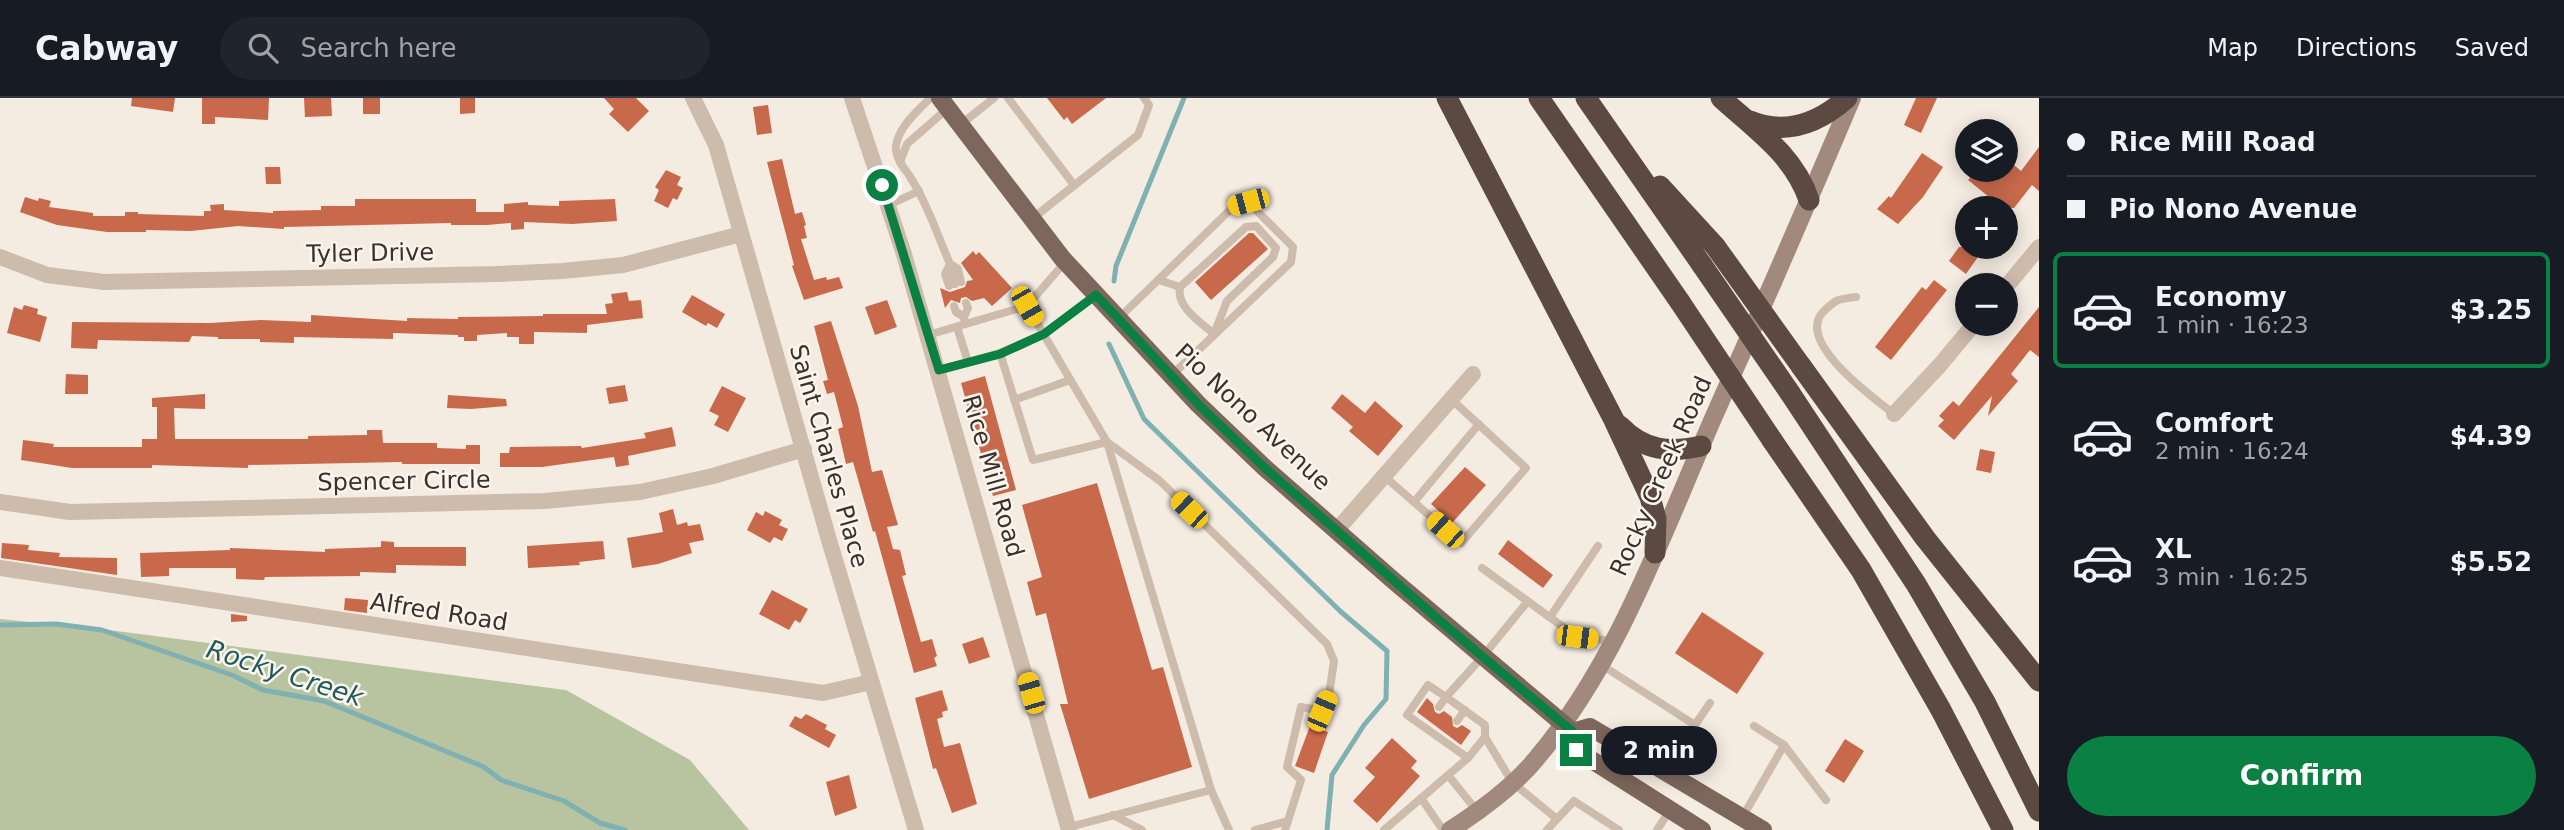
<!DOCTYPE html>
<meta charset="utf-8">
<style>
body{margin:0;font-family:"DejaVu Sans",sans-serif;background:#20242c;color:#f1f3f6;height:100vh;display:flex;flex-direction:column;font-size:26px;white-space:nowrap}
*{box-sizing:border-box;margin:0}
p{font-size:23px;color:#9ea1a6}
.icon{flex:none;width:38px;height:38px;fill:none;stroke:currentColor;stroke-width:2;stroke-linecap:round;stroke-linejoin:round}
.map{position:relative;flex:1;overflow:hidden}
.sheet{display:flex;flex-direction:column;background:#171b24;width:525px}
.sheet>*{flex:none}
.hud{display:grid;align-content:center;height:154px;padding:0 28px;background:#171b24}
.tools{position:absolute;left:1955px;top:21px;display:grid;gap:14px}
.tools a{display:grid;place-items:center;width:63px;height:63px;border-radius:50%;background:#171b24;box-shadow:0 4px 18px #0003;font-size:35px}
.end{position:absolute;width:32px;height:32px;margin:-16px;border:9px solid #0b8043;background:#fff;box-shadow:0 0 0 4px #fff}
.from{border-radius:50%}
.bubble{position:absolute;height:49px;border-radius:24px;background:#171b24;box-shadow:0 4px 18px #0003;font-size:23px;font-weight:700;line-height:49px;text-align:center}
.car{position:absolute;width:21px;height:42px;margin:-21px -10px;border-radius:9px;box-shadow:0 0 5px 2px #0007;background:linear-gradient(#f5c518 24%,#345 0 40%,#f5c518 0 76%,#345 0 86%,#f5c518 0)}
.hud b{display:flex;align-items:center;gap:24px;height:66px;font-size:26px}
.hud b+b{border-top:2px solid #363941}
.hud i{width:18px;height:18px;background:#f1f3f6}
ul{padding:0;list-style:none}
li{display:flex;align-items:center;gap:21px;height:116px;margin:0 14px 10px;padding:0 14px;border:4px solid transparent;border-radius:10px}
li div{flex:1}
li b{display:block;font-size:26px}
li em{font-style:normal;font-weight:700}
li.selected{border-color:#0b8043}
li>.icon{width:63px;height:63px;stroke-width:1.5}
.action{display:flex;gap:14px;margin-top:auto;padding:14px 28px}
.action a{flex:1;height:80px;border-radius:42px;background:#0b8043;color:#fff;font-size:28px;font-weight:700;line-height:80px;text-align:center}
header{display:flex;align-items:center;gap:42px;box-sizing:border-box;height:98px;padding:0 35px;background:#171b24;border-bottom:2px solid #363941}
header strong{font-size:33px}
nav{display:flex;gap:38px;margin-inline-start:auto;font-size:24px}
.search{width:490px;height:63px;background:#20242c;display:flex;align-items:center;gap:18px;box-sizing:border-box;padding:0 24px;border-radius:38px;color:#9ea1a6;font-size:26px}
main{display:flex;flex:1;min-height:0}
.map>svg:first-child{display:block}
</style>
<header>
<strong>Cabway</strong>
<div class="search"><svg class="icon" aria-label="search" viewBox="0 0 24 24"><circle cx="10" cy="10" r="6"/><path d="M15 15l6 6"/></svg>Search here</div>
<nav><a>Map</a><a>Directions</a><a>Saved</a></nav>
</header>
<main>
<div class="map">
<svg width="2039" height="732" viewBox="0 0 2039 732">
<rect width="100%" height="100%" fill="#f4ebe1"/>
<polygon fill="#b8c4a0" points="0,521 109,532 566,592 690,662 749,732 0,732"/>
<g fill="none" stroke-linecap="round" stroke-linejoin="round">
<g stroke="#7fb0b2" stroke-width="5">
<polyline points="1114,183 1116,168 1184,0"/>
<polyline points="1109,246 1144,321 1340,513 1387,553 1386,601 1364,627 1332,677 1327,732"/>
<polyline points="0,527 56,526 102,532 232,577 263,592 324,603 484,669 501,682 564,703 600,725 625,732"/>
</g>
</g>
<g fill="#c8694b">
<polygon points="132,0 175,0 173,14 131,8"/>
<polygon points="202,0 269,0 268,22 215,19 215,26 202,26"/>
<polygon points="304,0 331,0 332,18 305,19"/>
<rect x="363" y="0" width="17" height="16"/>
<polygon points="460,0 475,0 475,15 460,16"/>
<polygon points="604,0 636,0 649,13 628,34 609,16 614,11"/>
<polygon points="1047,0 1106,0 1072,26 1067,19 1064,22"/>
<polygon points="1916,0 1937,0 1921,35 1904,27"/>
<polygon points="768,7 772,35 757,37 753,9"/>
<polygon points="2039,49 2039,93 2032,87 2014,110 1980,110 1989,99 1968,82 1977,72 2006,72 2006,60 2021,73"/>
<polygon points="1922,55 1943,69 1923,99 1898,126 1877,111 1889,98 1891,100"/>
<polygon points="782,61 795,116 802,114 806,127 804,128 807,140 801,141 814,182 826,179 827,182 839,179 843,190 804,202 792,168 794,167 767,64"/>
<polygon points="265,69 280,69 281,86 266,86"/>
<polygon points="666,72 681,79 677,87 683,90 677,102 673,100 668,110 654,103 659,92 655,89"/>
<polygon points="25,99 38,103 39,100 51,103 49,109 93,115 93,118 125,118 125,114 138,114 138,116 204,118 204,113 211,113 210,107 224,106 224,112 273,115 273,113 321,112 321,108 355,108 355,101 476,101 476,114 504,114 504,106 528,104 528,107 559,108 559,103 615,101 617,123 572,126 524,124 524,131 511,132 511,125 487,127 451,127 451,125 284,129 284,131 238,128 191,133 146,132 146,134 107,134 57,127 20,114"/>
<polygon points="1249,135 1253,135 1268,151 1211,202 1195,184"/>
<polygon points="1959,149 1985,149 1966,176 1949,163"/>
<polygon points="973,153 976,157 979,154 1012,190 992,208 984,200 972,203 966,199 961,200 960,205 951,202 945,210 940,190 950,194 965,189 967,183 973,182 961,165"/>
<polygon points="1934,182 1947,192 1891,262 1875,249 1922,189 1926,192"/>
<polygon points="627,194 629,203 641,202 643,220 587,227 587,235 534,234 534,246 519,246 519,239 507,239 507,235 477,237 477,243 464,243 464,239 458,239 458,237 393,235 393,241 294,239 294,245 260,244 260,241 218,241 218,239 192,238 189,244 98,242 97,251 71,250 72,224 210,225 261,222 311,224 311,217 407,223 407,220 458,221 458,219 543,218 543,216 607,216 605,206 613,205 611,196"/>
<polygon points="692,197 725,216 717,230 708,225 706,228 682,214"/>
<polygon points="887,202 897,229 875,237 865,209"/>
<polygon points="24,207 38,211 37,216 47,219 40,244 7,235 14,209 22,212"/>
<polygon points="2039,209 2039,259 2030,252 2011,276 2018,283 1988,318 1992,298 1954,342 1938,328 1944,322 1939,318 1953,303 1959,308"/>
<polygon points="831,223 858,308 872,374 882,372 891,403 898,427 887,429 893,451 900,452 906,477 902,478 921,544 932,541 937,558 934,560 937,568 914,575 875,433 873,434 853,364 846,366 838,331 843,329 834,294 827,296 823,283 828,282 814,228"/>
<polygon points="66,276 88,277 88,296 65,296"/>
<polygon points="985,278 1016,392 993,398 961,285"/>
<polygon points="625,287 628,303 609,306 606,290"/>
<polygon points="722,288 746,300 728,334 714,327 719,318 709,313"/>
<polygon points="205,296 205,311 174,310 175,341 308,341 308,338 367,337 367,332 382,332 383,345 437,345 437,350 466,351 466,347 480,347 480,366 402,366 402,364 248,367 248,370 152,367 152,370 72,370 21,362 23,342 54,346 53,349 142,349 142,341 157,341 157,309 152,309 152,300"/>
<polygon points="1342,296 1365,315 1375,303 1403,328 1378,358 1349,333 1353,329 1331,310"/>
<polygon points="448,297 506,301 507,308 471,311 447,310"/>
<polygon points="672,329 676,348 628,358 629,367 616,369 614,359 542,369 500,369 500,355 509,355 510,349 581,348 582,350 646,340 644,335"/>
<polygon points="1980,351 1995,354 1991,375 1976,372"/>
<polygon points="1465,369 1486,387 1452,425 1431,406"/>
<polygon points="1097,385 1152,572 1163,569 1192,669 1089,701 1060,606 1068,606 1046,515 1036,518 1027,484 1042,479 1022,407"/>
<polygon points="673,411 677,427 687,424 688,428 700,426 704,442 689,445 692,455 658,466 632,470 627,440 663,434 659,415"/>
<polygon points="765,413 782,422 779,427 788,431 782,443 774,439 770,445 747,432 756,414 763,418"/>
<polygon points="1508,442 1553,477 1543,490 1498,456"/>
<polygon points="381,443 394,444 394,449 466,449 466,468 396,467 396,475 360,474 360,478 265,479 264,482 236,481 236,470 169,470 169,478 141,479 140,455 230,452 230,450 325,454 325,451 381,449"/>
<polygon points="603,443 605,461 579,464 580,467 528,470 527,448"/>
<polygon points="2,445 29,447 28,452 60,455 59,459 117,460 117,477 1,460"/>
<polygon points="772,492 808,511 800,525 795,522 789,532 759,516"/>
<polygon points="345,500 368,502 367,515 344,512"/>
<polygon points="1702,514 1764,555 1737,596 1675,555"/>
<polygon points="231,516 247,518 247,523 231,524"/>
<polygon points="983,539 990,559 969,566 962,546"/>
<polygon points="942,592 948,612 942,614 943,619 937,621 944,649 960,645 977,706 952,715 936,670 933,671 915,600"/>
<polygon points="1427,600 1433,606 1435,614 1439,616 1444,613 1452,619 1453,628 1457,630 1462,627 1471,633 1461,647 1417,614"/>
<polygon points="806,616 827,627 825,631 836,637 829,650 789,628 795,618 801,621"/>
<polygon points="1310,628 1328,634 1314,675 1295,668"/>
<polygon points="1392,640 1417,663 1411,670 1420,678 1377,725 1353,703 1375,679 1365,670"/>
<polygon points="1845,641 1864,653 1844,685 1825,673"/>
<polygon points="849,677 857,710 835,718 826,684"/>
</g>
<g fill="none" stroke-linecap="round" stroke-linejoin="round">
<g stroke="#cdbbac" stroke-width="8">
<path d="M930,0C917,14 899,28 896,48C895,59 903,69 909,77C927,105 937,136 950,166L958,171L961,184"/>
<polyline points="1008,0 1074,87"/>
<polyline points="960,27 994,0"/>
<polyline points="900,64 907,46 948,10"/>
<polyline points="889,107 919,93"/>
<polyline points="1033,120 1138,37 1149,7 1144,0"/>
<path d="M1256,128L1276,150L1273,159L1227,203L1214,236C1200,224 1176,209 1180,189L1246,129Z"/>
<polyline points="1159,182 1180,189"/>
<polyline points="949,188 945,176 950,166 955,186"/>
<path d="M1856,199C1838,201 1836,201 1823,214C1795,244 1874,300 1894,316"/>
<polyline points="954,208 956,214 964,219 965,226"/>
<polyline points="1027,208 1107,344 1211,692 1229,732"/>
<polyline points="964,219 968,210 966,205"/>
<polyline points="1118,221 1234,108 1248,104 1293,149 1291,164 1171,278"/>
<polyline points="957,229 968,264"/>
<polyline points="928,237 1027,208 1065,164"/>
<polyline points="1000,255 1033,362 1107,344 1160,383 1327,546 1334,563 1329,597 1323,613 1301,609 1287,669 1301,682 1285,732"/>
<polyline points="939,273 1000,255 1044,236 1096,197"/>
<polyline points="1014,302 1070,282"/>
<polyline points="1384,378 1461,445 1526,370 1451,301"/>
<polyline points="1414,404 1479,326"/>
<polyline points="1482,470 1577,539 1613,543"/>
<polyline points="1550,519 1598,448"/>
<polyline points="1600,566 1695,627 1664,674"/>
<polyline points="1439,609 1446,599 1485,627 1485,639 1468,660"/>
<polyline points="1457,623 1465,612"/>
<polyline points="1695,627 1710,605"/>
<polyline points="1754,628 1784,647"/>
<polyline points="1485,639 1512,684 1557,721 1547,732"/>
<polyline points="1448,677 1477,713"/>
<polyline points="1421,700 1443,732"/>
<polyline points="1113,717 1142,732"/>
<polyline points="1742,720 1784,647 1826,702"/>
<polyline points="1557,721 1574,703 1619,732"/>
<polyline points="1069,729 1211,692"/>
<polyline points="1255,732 1288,723"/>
<polyline points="1384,732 1468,660 1407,617 1428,587 1446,599 1483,558 1528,503"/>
<polyline points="1657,732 1670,712"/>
</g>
<g stroke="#cdbbac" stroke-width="16">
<polyline points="693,0 716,47 829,442 916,732"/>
<polyline points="852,0 903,153 1069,732"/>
<polyline points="0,159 47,177 104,184 497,176 562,173 623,167 741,136"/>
<polyline points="2006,189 2039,149"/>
<polyline points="1894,316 1940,267 1974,226"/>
<polyline points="0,404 70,414 545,403 640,394 713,378 804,351"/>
<polyline points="1337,432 1473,276"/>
<polyline points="0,470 823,595 871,584"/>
</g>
<path stroke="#a18a7d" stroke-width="18" d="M1450,732C1480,713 1513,689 1536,661C1617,565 1661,440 1711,325C1759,217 1806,109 1852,0"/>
<g stroke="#7d675c" stroke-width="18">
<polyline points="940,0 1062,160 1198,306 1265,370 1394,483 1573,634 1576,652 1702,732"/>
<polyline points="1573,634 1590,629 1763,732"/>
</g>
<g stroke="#5c4a42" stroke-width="21">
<polyline points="1447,0 1614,322 1650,399 1656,421 1655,455"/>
<polyline points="1539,0 1680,204"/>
<polyline points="1586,0 1702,167"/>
<path d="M1721,0C1755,31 1794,57 1809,102"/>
<path d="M1750,23C1787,38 1819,25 1847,0"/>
<polyline points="1660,88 1715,148"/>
<polyline points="1801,268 1925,440 2039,583"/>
<polyline points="1790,295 1916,486 1985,604 2039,713"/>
<path d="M1620,328C1644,353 1670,355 1701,348"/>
<polyline points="1772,342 1861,472 1941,612 2003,732"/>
</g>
<g stroke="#5c4a42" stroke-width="21">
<polyline points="1715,148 1801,268"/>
<polyline points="1702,167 1790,295"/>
<polyline points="1680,204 1772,342"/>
</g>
</g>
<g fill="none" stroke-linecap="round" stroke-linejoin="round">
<polyline stroke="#0b8043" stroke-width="9" points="882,87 939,272 1000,256 1044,236 1096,197 1198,306 1265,370 1446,528 1573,634 1576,652"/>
</g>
<g text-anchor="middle" stroke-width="5" stroke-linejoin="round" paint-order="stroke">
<g font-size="24" fill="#3b302b" stroke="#fbf5ee">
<text transform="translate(370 155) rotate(-1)" y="8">Tyler Drive</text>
<text transform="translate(1253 319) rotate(43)" y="8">Pio Nono Avenue</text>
<text transform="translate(829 358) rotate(74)" y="8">Saint Charles Place</text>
<text transform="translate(993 378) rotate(74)" y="8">Rice Mill Road</text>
<text transform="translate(1661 378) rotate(-66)" y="8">Rocky Creek Road</text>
<text transform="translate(404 383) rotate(-1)" y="8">Spencer Circle</text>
<text transform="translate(439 514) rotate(9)" y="8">Alfred Road</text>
</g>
<g font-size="26" font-style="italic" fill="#1f5a5e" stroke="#fbf5ee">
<text transform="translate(285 575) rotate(18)" y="9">Rocky Creek</text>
</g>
</g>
</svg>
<div class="tools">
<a><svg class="icon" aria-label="layers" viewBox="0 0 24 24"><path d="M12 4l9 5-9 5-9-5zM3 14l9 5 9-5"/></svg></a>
<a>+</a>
<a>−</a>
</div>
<i class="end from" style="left:882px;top:87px"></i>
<i class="end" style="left:1576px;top:652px"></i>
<div class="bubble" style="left:1601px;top:628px;width:116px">2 min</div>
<i class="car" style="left:1248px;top:104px;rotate:255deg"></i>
<i class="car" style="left:1027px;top:208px;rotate:150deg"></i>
<i class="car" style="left:1189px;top:412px;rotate:314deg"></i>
<i class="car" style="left:1445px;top:432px;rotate:312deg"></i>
<i class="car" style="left:1577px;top:539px;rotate:97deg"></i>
<i class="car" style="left:1031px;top:595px;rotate:344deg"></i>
<i class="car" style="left:1322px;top:613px;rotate:23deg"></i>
</div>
<section class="sheet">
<div class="hud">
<b><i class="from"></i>Rice Mill Road</b>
<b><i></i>Pio Nono Avenue</b>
</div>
<ul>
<li class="selected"><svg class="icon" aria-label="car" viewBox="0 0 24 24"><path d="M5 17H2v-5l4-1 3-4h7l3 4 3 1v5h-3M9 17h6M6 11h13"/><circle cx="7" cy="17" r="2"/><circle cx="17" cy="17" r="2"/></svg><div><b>Economy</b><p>1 min · 16:23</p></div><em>$3.25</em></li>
<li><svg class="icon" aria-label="car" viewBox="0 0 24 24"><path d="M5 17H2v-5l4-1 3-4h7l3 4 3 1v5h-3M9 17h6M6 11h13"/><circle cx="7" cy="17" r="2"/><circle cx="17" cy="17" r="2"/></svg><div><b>Comfort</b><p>2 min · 16:24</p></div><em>$4.39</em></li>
<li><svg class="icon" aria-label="car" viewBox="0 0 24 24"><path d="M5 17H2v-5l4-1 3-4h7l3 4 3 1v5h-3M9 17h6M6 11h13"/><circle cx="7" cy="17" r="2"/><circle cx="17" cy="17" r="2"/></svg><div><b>XL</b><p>3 min · 16:25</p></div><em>$5.52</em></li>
</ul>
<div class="action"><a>Confirm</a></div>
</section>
</main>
